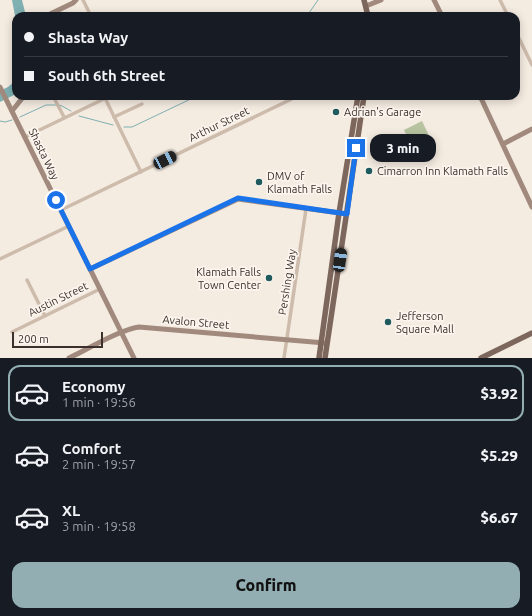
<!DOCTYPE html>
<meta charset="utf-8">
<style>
body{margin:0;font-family:Ubuntu,sans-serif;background:#242831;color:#f1f3f6;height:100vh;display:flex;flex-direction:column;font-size:15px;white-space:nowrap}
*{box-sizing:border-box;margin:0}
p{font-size:13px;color:#9ea1a6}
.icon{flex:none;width:22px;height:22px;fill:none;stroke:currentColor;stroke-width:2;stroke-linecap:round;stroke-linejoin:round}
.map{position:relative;height:358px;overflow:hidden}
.side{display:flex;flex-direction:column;background:#171b24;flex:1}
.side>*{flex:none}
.banner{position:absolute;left:12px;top:12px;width:508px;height:88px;border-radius:12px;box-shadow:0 2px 10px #0003;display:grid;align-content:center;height:88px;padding:0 12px;background:#171b24}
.scale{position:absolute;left:12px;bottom:10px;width:91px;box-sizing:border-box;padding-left:4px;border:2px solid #3b302b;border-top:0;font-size:11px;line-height:14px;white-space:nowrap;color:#3b302b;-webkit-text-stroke:3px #fbf5ee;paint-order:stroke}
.end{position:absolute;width:18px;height:18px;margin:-9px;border:5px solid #1a73e8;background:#fff;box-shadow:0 0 0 2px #fff}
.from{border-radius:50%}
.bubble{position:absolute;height:28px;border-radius:12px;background:#171b24;box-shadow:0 2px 10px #0003;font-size:13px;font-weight:800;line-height:28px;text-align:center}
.car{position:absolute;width:12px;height:24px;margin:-12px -6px;border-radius:5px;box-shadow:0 0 3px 1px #0007;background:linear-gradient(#222 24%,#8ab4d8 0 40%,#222 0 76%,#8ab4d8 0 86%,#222 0)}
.banner b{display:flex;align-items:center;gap:14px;height:38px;font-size:15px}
.banner b+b{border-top:1px solid #363941}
.banner i{width:10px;height:10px;background:#f1f3f6}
ul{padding:7px 0 0;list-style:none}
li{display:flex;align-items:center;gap:12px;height:56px;margin:0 8px 6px;padding:0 4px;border:2px solid transparent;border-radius:12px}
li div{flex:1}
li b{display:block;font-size:15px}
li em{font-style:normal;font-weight:800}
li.current{border-color:#92aeb2}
li>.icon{width:36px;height:36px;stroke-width:1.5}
.button{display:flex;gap:8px;margin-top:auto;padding:8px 12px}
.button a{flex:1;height:46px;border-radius:12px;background:#92aeb2;color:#111;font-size:16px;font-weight:800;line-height:46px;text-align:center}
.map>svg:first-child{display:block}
</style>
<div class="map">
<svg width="532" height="358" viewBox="0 0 532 358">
<rect width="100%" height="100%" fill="#f4ebe1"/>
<polygon fill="#b8c4a0" points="422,121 434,146 416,155 404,130"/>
<g fill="#7fb0b2">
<polygon points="12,0 22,0 26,16 16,16 16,21"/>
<polygon points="16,80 16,94 0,102 0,91 8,87"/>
</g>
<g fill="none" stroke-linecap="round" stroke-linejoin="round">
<g stroke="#7fb0b2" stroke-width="1">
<polyline points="307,16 318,0"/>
<polyline points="59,105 62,106 71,111"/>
<polyline points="79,116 113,125"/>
<polyline points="20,117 46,105 56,105"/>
<polyline points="0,121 5,122 12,120"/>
<polyline points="124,127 132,127 197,96"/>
</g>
<g stroke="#cdbbac" stroke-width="3.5">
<polyline points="83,0 91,16"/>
<polyline points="500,0 508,16"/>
<polyline points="164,16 171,14"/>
<polyline points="516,32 532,65"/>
<polyline points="53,96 64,117"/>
<polyline points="104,96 141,172"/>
<polyline points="114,117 142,104"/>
<polyline points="25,137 110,96"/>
<polyline points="61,210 298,96"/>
<polyline points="0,259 69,226"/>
<polyline points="27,280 45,316"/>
<polyline points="12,332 100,289"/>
<polyline points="284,358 306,209"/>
</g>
<g stroke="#a18a7d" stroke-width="5">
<polyline points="434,0 442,16"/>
<polyline points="366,6 381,0"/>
<polyline points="46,16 73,3 76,0"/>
<polyline points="0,87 134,358"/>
<polyline points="480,96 532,207"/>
<polyline points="12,111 24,96"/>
<polyline points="503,144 532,129"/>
<polyline points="90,269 238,199 347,214"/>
<path d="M69,358C88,349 119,330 139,327L325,343"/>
</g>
<g stroke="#7d675c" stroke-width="5.5">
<polyline points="364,0 368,16"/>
<polyline points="319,358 339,213 358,96"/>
<polyline points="325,358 364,96"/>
<polyline points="481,358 532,333"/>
</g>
</g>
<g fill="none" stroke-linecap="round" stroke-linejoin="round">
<polyline stroke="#1a73e8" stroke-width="5" points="56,200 90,269 238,198 347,214 356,148"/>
</g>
<g fill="#1f5a5e" stroke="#fbf5ee" stroke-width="1.5">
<circle cx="336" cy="112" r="4"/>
<circle cx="369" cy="171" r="4"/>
<circle cx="259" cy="182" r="4"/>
<circle cx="269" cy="278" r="4"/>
<circle cx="388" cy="322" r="4"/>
</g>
<g text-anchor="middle" stroke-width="3.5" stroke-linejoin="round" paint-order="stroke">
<g font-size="11" fill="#3b302b" stroke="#fbf5ee" text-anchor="start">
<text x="344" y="116">Adrian's Garage</text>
<text x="377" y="175">Cimarron Inn Klamath Falls</text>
<text x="267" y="180">DMV of<tspan x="267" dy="13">Klamath Falls</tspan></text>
<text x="261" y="276" text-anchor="end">Klamath Falls<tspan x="261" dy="13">Town Center</tspan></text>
<text x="396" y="320">Jefferson<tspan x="396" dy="13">Square Mall</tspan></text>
</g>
<g font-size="11" fill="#3b302b" stroke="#fbf5ee">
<text transform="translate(219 124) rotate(-26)" y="4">Arthur Street</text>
<text transform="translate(44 154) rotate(64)" y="4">Shasta Way</text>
<text transform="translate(287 282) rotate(-81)" y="4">Pershing Way</text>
<text transform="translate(58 299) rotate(-26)" y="4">Austin Street</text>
<text transform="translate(196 322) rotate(5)" y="4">Avalon Street</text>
</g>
</g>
</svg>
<div class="scale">200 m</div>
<i class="end from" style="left:56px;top:200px"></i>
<i class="end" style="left:356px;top:148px"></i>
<div class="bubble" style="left:370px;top:134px;width:66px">3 min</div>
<i class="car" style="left:165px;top:160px;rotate:64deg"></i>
<i class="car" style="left:340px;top:260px;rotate:8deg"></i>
<div class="banner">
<b><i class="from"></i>Shasta Way</b>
<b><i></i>South 6th Street</b>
</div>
</div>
<section class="side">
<ul>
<li class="current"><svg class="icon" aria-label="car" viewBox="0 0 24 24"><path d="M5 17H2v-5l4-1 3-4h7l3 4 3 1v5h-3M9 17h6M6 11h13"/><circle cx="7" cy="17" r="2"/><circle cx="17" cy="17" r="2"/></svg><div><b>Economy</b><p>1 min · 19:56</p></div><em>$3.92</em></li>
<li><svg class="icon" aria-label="car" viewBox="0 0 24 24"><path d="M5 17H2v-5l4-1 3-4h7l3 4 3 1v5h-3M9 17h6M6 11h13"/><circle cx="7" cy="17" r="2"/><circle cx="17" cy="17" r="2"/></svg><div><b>Comfort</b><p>2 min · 19:57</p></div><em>$5.29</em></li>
<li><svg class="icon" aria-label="car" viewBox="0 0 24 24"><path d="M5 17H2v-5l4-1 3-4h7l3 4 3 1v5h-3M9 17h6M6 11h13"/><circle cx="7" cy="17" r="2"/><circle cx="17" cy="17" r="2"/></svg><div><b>XL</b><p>3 min · 19:58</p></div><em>$6.67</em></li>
</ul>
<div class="button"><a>Confirm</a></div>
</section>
